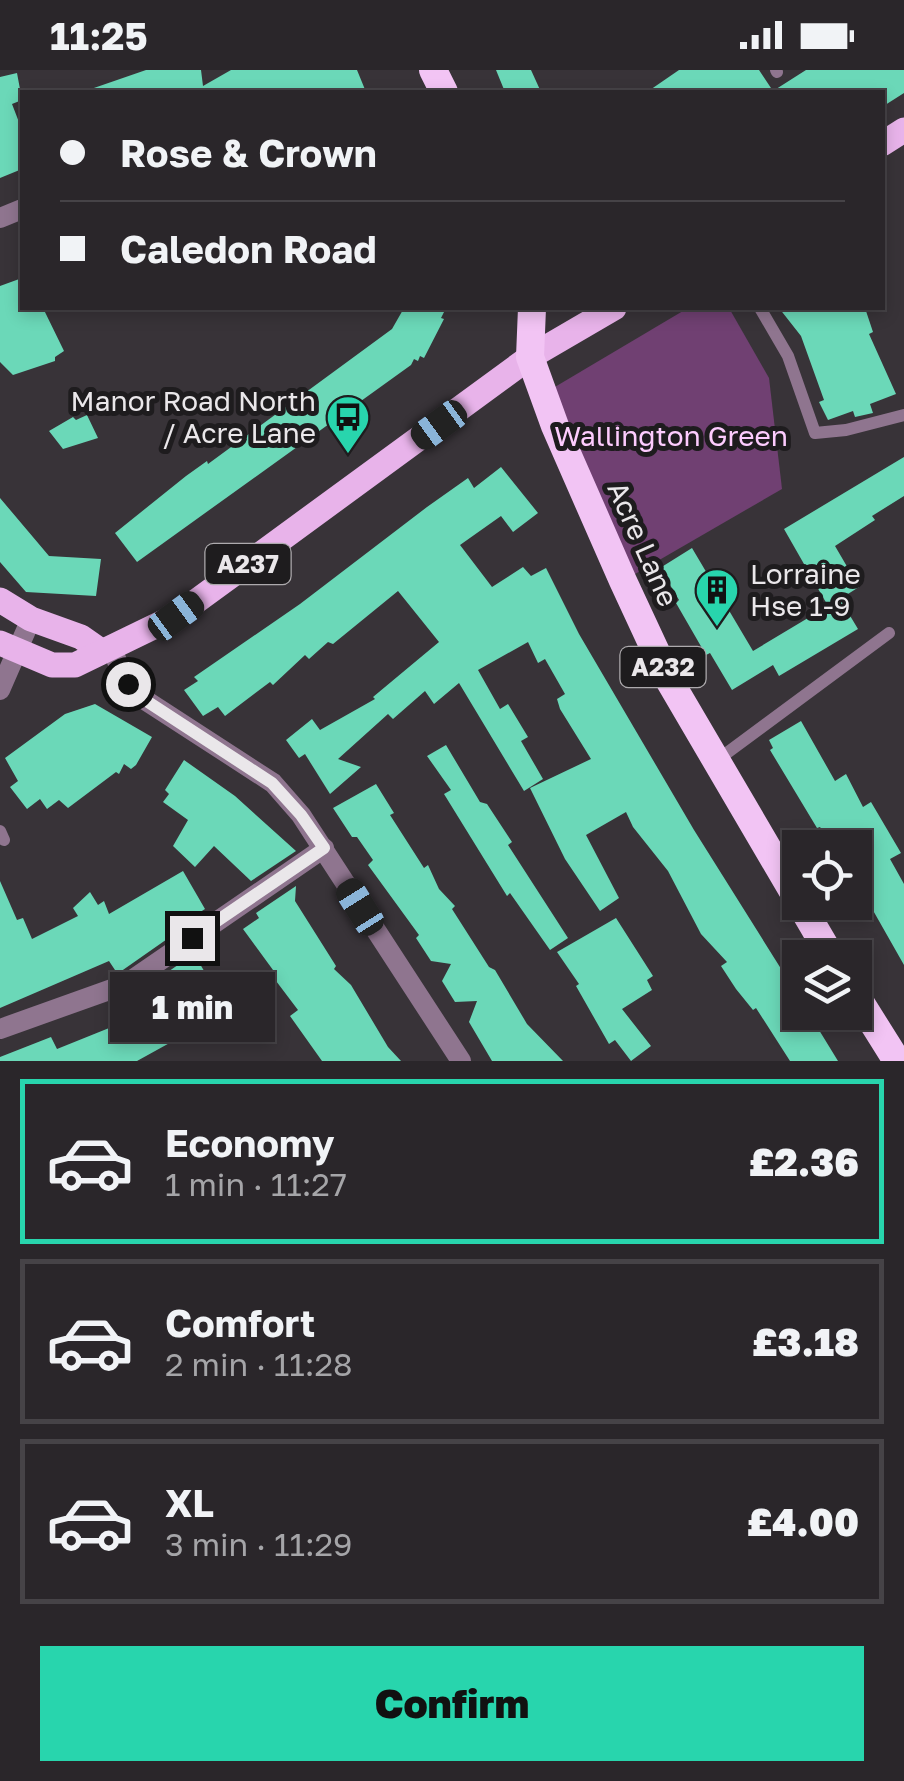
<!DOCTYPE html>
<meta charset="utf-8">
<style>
body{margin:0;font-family:"Golos Text",sans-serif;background:#322e32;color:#f1f3f6;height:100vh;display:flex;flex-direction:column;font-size:38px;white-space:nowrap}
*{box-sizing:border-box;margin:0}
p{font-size:32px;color:#a5a5a8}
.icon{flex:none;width:55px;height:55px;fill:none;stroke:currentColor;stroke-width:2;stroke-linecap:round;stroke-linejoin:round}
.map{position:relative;height:991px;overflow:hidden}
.drawer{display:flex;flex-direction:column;background:#2a262a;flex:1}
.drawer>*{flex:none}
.top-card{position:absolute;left:20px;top:20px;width:865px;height:220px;border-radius:0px;box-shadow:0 5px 15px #0003,0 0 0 2px #464347;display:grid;align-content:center;height:220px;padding:0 40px;background:#2a262a}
.fabs{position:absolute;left:782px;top:760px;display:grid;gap:20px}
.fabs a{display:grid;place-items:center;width:90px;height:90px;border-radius:0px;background:#2a262a;box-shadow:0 5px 15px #0003,0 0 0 2px #464347;font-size:50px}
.end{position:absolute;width:45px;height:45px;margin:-22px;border:12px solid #eae7ea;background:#111;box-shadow:0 0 0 5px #111}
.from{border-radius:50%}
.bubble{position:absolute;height:70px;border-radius:0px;background:#2a262a;box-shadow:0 5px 15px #0003,0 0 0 2px #464347;font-size:32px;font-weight:800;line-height:70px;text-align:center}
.car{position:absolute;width:30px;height:60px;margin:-30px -15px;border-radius:12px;box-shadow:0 0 8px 2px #0007;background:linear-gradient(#222 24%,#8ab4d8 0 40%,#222 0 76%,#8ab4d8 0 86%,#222 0)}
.top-card b{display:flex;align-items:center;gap:35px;height:95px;font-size:38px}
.top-card b+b{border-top:2px solid #464347}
.top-card i{width:25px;height:25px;background:#f1f3f6}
ul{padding:18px 0 0;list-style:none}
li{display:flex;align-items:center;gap:30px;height:165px;margin:0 20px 15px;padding:0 20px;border:5px solid #464347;border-radius:0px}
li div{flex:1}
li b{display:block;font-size:38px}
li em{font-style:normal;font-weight:800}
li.selected{border-color:#28d5ad}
li>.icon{width:90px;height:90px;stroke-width:1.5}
.cta{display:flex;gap:20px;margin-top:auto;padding:20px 40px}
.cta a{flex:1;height:115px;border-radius:0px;background:#28d5ad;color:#111;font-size:40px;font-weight:800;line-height:115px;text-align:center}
.status{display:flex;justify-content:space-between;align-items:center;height:70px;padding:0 50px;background:#2a262a;direction:ltr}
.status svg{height:28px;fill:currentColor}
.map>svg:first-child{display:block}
</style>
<div class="status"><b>11:25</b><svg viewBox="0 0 49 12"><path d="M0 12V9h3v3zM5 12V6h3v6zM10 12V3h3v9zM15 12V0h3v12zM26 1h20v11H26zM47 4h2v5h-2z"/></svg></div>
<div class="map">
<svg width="904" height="991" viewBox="0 0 904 991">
<rect width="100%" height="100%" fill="#383338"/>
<polygon fill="#704072" points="688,238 729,238 769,308 782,419 623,511 543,324"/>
<g fill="#6bd8b8">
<polygon points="146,0 201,0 203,16 231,0 357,0 366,22 91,22 91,19"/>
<polygon points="496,0 531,0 541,22 505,22"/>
<polygon points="679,0 759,0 773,21 806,0 904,0 904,23 882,37 882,22 647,22"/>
<polygon points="17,3 22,30 12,34 22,60 22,99 0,108 0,7"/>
<polygon points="22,208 22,238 43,238 64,281 55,287 55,291 13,305 0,292 0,216"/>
<polygon points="404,238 446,238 441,248 444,249 424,288 420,286 418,291 414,289 411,295 137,492 115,463 186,406 207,391 208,394 392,259"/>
<polygon points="779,238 865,238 873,262 869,264 896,324 870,334 873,343 855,347 853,341 828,350 819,332 824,330 801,266"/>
<polygon points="87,345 98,368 63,379 49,361 73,347 76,350"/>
<polygon points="904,387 904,426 872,446 875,450 835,476 859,517 840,529 858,559 779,606 773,595 732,620 710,583 706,585 676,533 679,530 660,498 692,478 753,581 828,536 784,459"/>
<polygon points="501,397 538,443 513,462 501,446 460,475 492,517 523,497 531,506 546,498 579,564 694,760 800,929 800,942 808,942 838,991 790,991 756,938 753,940 736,919 721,896 727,892 701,864 668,801 633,757 626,742 586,765 619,828 600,841 565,789 530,718 591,689 560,639 557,629 565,624 545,589 538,593 528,572 478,600 500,639 508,634 528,667 521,671 543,709 524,721 459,613 434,634 425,621 393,649 388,644 338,689 361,697 330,724 305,684 299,688 286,670 312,649 320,660 375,629 373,627 439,572 398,521 333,574 328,572 309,589 305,585 273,615 270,612 225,646 218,637 203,646 184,620 198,611 194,607 300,534 427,437 468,408 474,418"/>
<polygon points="0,428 49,486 101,489 96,526 26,522 0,492"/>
<polygon points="95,634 152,667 136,695 131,699 124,694 119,704 116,702 68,738 59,730 47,739 40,729 27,739 10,717 18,711 5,688 65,644"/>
<polygon points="801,651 835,711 846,704 863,737 871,732 901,783 890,789 904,814 904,895 862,821 865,818 855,800 855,778 837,778 828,762 825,764 820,757 817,758 770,680 773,678 769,670"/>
<polygon points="446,675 480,732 487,734 512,772 508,775 568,868 550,880 510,823 507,826 444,724 451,720 427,686"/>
<polygon points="184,690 235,726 296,781 251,811 214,776 195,797 173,776 188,750 163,732 169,724 165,720"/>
<polygon points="376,714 394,743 390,745 424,798 428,795 439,819 455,836 452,839 489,897 495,900 527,954 563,991 492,991 469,952 477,931 455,932 442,911 451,894 431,891 416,868 419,865 368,795 373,790 357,767 352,767 333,738"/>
<polygon points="183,801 205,839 178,856 180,860 120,902 117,903 109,891 0,938 0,811 17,850 23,848 32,869 78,846 73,838 90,822 98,835 104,831 109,844"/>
<polygon points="296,816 295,831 336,896 334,899 351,915 388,977 401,991 322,991 290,946 298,940 270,903 273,900 243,859 259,848 256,843"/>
<polygon points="616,848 653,906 647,910 652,920 622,939 651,976 631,991 615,970 609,974 576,916 579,914 557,882"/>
<polygon points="194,884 225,936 175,970 137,991 0,991 0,987 51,967 57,979 124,952 114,935 134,925"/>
</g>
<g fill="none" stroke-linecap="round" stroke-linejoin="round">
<g stroke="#8f758f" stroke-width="12">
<polyline points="776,0 777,2"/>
<polyline points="760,238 788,286 815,363 846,360 904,345"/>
<polyline points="716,691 889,563"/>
<polyline points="0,761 4,770"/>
</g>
<g stroke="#8f758f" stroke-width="20">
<polyline points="0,148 22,139"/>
<polyline points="112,579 123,606 145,630 273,713 301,745 461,991"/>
<polyline points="0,620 31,549"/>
<polyline points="0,959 126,914 324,778"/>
</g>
<g stroke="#e8b3ea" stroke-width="25">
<polyline points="882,74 904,60"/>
<polyline points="0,530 31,549 81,567 101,581"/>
<polyline points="0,573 52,595 75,595 176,546 530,287 614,238"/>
</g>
<g stroke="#f2c4f4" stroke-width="28">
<polyline points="433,0 444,22"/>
<polyline points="532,238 530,287 555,356 623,511 669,610 832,888"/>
<polyline points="855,924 897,991"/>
</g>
</g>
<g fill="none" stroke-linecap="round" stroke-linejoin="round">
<polyline stroke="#eae7ea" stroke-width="12" points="128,614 145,630 272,713 301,745 324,778 192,868"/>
</g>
<defs>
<g id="bus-pin" transform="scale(2.25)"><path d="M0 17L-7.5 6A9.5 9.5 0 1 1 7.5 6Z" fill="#28d5ad" stroke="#1e1c1e"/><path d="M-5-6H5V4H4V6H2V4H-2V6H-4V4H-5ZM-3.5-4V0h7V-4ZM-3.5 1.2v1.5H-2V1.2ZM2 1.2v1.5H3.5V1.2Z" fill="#111"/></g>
<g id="building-pin" transform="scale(2.25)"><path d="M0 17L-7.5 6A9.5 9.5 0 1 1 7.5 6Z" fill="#28d5ad" stroke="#1e1c1e"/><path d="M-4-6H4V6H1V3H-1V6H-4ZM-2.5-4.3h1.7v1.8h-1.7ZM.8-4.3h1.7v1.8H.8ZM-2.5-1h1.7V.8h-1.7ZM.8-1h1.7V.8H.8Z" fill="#111"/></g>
</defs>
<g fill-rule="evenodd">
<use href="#bus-pin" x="348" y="347"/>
<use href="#building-pin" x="717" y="520"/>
</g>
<g text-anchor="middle" stroke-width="10" stroke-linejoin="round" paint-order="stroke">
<g fill="#1e1c1e" stroke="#adaaad" stroke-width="2.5">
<rect x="205.5" y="474" width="85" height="40" rx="8"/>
<rect x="620.5" y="577" width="85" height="40" rx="8"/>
</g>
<g font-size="25" font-weight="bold" fill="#eae7ea">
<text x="248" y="503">A237</text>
<text x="663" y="606">A232</text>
</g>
<g font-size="28" fill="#eae7ea" stroke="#1e1c1e" text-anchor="end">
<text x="316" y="341">Manor Road North<tspan x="316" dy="32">/ Acre Lane</tspan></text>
<text x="750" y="514" text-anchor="start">Lorraine<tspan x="750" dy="32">Hse 1-9</tspan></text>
</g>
<g font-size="28" fill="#fdccfe" stroke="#1e1c1e">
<text x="671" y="376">Wallington Green</text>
</g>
<g font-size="28" fill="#eae7ea" stroke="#1e1c1e">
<text transform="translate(643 474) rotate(66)" y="10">Acre Lane</text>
</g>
</g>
</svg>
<div class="fabs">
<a><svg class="icon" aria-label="locate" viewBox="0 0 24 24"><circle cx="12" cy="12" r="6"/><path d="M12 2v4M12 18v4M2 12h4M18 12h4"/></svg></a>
<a><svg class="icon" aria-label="layers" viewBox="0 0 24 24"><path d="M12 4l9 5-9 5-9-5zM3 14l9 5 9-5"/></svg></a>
</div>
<i class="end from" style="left:128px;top:614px"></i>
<i class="end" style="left:192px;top:868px"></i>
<div class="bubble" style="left:110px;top:902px;width:165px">1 min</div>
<i class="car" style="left:439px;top:355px;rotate:234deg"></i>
<i class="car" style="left:176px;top:546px;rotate:54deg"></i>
<i class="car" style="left:360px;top:837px;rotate:328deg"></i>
<div class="top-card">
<b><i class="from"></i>Rose &amp; Crown</b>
<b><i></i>Caledon Road</b>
</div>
</div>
<section class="drawer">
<ul>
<li class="selected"><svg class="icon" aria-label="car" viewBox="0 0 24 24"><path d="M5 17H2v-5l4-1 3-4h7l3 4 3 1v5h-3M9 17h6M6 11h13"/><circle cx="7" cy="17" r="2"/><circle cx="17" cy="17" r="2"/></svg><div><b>Economy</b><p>1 min · 11:27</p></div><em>£2.36</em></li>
<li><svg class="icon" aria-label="car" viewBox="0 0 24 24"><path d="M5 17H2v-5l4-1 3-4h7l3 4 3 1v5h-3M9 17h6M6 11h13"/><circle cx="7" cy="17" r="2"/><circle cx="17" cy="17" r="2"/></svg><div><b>Comfort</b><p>2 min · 11:28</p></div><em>£3.18</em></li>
<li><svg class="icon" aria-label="car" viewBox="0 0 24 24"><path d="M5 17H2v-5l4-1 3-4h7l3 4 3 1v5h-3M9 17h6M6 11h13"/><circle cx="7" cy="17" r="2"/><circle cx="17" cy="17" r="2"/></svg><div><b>XL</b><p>3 min · 11:29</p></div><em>£4.00</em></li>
</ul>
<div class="cta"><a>Confirm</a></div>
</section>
